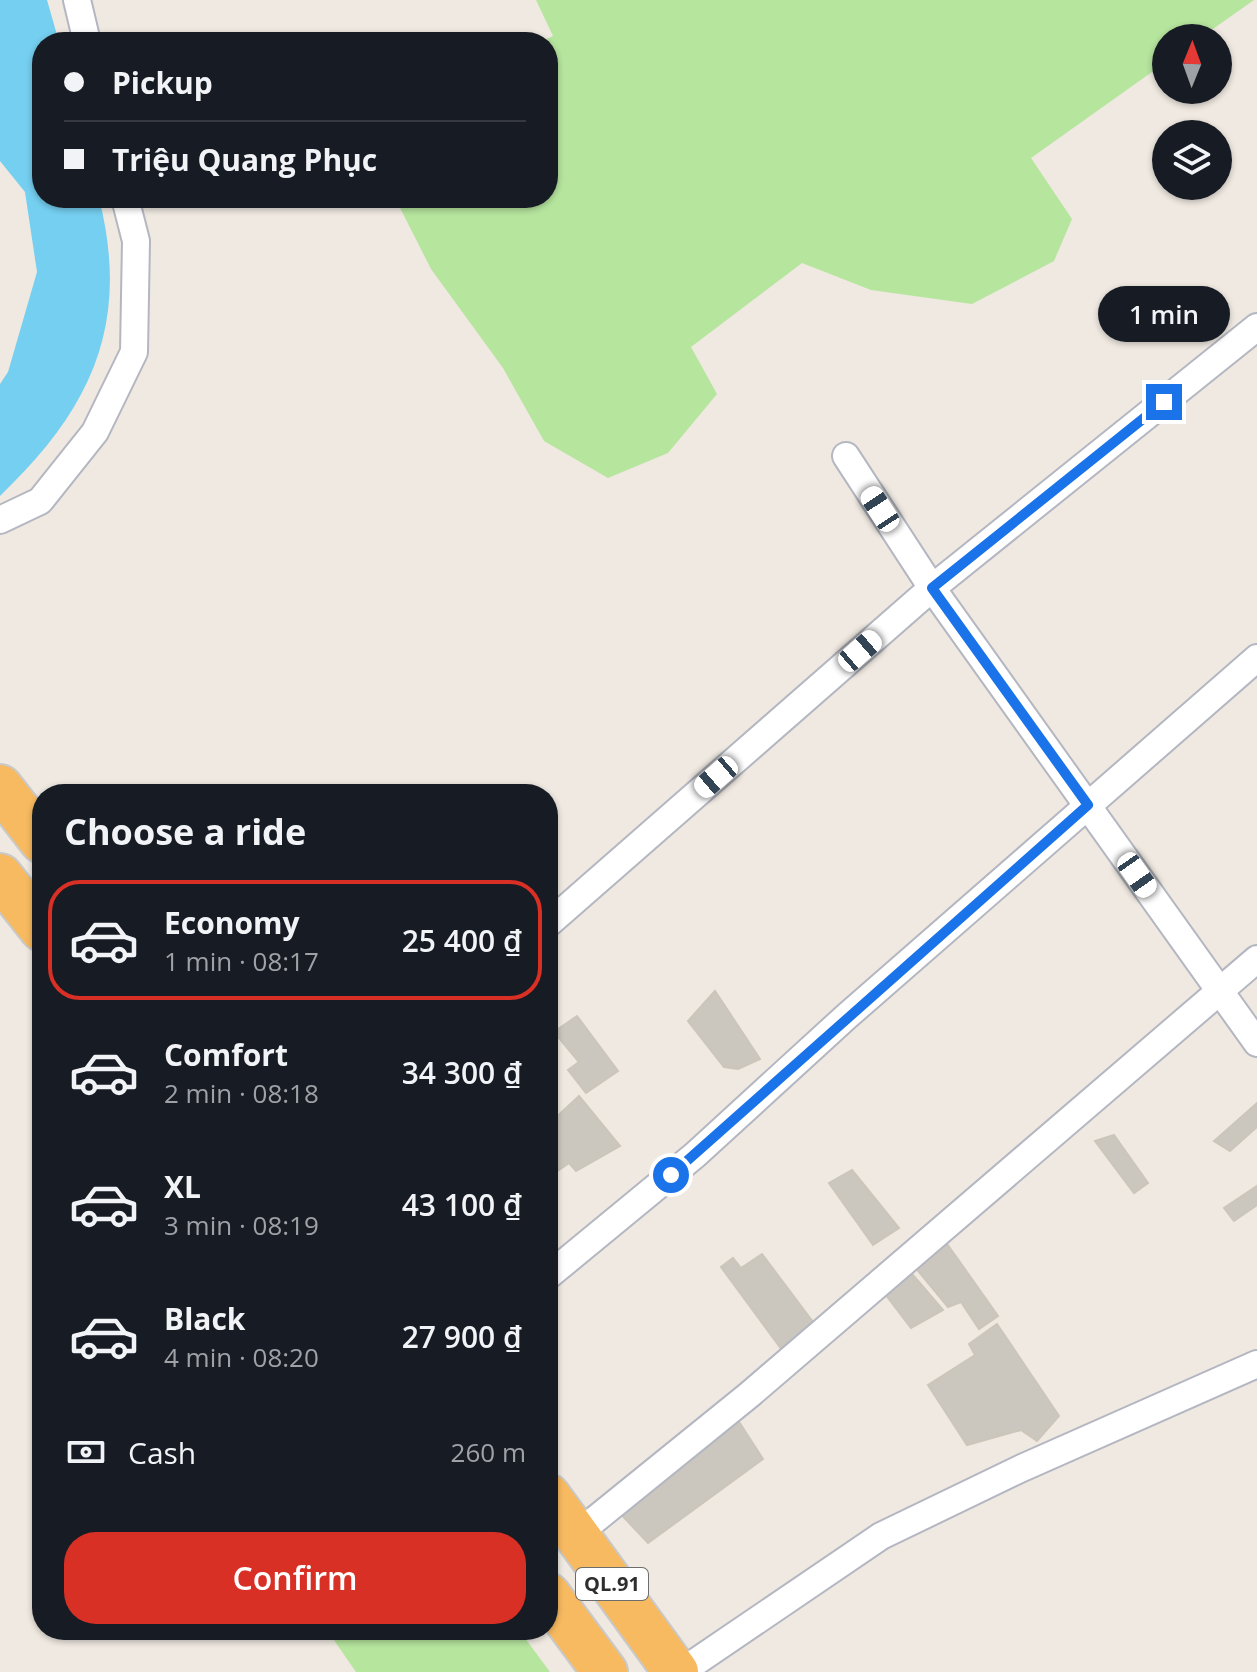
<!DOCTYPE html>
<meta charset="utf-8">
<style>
body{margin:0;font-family:"Open Sans",sans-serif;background:#20242c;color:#f1f3f6;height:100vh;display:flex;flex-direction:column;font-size:30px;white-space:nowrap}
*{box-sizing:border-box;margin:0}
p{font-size:26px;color:#9ea1a6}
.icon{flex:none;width:44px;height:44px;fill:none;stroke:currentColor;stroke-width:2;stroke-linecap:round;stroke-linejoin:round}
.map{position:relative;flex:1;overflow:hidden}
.details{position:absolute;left:32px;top:784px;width:526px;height:856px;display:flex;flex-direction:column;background:#171b24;border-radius:32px;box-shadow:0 2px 6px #0004}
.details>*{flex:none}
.top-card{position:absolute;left:32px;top:32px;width:526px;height:176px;border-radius:32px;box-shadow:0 2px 6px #0004;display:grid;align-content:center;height:176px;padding:0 32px;background:#171b24}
.needle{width:52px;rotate:1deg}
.tools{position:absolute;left:1152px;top:24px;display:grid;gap:16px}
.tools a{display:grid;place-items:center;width:80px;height:80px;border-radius:50%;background:#171b24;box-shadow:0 2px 6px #0004;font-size:40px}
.end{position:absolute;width:36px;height:36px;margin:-18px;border:10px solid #1a73e8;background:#fff;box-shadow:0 0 0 4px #fff}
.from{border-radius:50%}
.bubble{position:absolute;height:56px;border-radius:28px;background:#171b24;box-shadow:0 2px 6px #0004;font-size:26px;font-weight:600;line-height:56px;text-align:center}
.car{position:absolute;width:24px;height:48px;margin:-24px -12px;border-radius:10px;box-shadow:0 0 6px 2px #0007;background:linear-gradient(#fff 24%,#345 0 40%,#fff 0 76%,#345 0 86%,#fff 0)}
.top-card b{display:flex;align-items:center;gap:28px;height:76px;font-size:30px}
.top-card b+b{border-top:2px solid #363941}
.top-card i{width:20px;height:20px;background:#f1f3f6}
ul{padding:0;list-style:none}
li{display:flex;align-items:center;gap:24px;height:120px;margin:0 16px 12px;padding:0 16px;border:4px solid transparent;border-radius:32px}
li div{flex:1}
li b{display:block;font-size:30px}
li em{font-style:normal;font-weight:600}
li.on{border-color:#d93025}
li>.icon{width:72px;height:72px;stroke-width:1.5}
h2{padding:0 32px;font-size:36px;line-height:96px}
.pay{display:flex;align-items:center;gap:20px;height:88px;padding:0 32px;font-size:30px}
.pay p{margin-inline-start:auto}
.action{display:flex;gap:16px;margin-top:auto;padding:16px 32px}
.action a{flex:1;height:92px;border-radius:32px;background:#d93025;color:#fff;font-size:32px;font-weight:600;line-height:92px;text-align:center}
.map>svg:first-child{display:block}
</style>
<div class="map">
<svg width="1257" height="1672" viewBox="0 0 1257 1672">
<rect width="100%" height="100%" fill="#efe9e1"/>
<g fill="#b6e59e">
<polygon points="536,0 1254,0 1200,38 1166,38 1166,62 1031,158 1072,219 1054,261 972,304 871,290 802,263 691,347 717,394 668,453 608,478 544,441 503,368 431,269 395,198 548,198 548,42 540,42 553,36"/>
<polygon points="327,1630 519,1630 550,1672 356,1672"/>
</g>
<path fill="#75cff0" d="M0,0H47L59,42H42V198H99C131,325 91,409 0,496V384L8,372L37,272L25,192L0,161Z"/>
<g fill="#cbc7bf" stroke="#cbc5ba" stroke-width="2">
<polygon points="715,991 760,1059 738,1069 724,1067 688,1021"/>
<polygon points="577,1016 618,1071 586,1093 568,1070 579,1062 554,1032"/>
<polygon points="579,1096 620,1146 576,1171 569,1163 556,1172 548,1160 548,1134 553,1131 550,1123"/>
<polygon points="1257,1103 1257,1127 1230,1151 1214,1141"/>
<polygon points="1114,1135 1148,1183 1134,1193 1095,1141"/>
<polygon points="852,1170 899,1228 873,1245 829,1183"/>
<polygon points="1257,1186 1257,1205 1234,1221 1224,1208"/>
<polygon points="945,1241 998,1316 979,1329 961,1302 948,1307 914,1266"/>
<polygon points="762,1254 819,1330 785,1354 721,1267 733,1258 741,1268"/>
<polygon points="907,1268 943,1310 911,1328 879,1286"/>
<polygon points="997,1324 1059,1416 1037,1441 1021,1430 967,1445 928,1385 975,1355 969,1344"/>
<polygon points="734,1414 763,1459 648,1543 616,1509"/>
</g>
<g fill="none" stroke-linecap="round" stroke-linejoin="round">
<g stroke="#b4b7c1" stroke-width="30">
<g id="minor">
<polyline points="77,0 87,42"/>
<polyline points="846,456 932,588 1257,1043"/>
<polyline points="0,520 40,501 95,432 134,352 136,241 125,198"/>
<polyline points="548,924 932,588 1257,327"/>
<polyline points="548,1276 695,1155 847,1016 1257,658"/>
<polyline points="576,1535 749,1395 1257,959"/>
<polyline points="681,1672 881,1536 1022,1468 1257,1364"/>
</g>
</g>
<g stroke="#c9c9c9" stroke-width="48">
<g id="trunk">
<polyline points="0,787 42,841"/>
<polyline points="0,876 42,929"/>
<polyline points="548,1496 676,1672"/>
<polyline points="548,1595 605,1672"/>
</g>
</g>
<use href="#minor" stroke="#fff" stroke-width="26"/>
<use href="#trunk" stroke="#f8ba60" stroke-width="44"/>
</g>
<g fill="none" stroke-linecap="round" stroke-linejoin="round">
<polyline stroke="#1a73e8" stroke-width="10" points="671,1175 1088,805 932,588 1164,402"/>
</g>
<g text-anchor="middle" stroke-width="8" stroke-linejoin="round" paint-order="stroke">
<rect fill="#fff" stroke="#6d6d6d" stroke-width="2" x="576" y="1568" width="72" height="32" rx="6"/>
<g font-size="20" font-weight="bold" fill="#2e2e2e">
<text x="612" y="1591">QL.91</text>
</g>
</g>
</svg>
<div class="tools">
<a><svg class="needle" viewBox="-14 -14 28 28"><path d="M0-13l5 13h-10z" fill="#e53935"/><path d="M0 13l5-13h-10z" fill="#9ea1a6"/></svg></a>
<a><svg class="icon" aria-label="layers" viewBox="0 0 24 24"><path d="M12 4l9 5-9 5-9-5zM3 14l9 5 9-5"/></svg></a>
</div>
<i class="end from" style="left:671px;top:1175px"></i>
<i class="end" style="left:1164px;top:402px"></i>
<div class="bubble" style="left:1098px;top:286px;width:132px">1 min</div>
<i class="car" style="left:880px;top:509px;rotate:327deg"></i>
<i class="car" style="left:860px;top:651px;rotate:49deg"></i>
<i class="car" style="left:716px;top:777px;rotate:229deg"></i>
<i class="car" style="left:1137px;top:875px;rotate:145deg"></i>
<div class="top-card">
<b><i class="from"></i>Pickup</b>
<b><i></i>Triệu Quang Phục</b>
</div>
<section class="details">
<h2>Choose a ride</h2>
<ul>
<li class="on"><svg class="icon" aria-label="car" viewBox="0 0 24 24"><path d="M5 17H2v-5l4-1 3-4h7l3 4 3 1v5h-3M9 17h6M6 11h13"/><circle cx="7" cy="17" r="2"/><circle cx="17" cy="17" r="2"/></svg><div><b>Economy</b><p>1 min · 08:17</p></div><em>25 400 ₫</em></li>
<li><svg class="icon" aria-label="car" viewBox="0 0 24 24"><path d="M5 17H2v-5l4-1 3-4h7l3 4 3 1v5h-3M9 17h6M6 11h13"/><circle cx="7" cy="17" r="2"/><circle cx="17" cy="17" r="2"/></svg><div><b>Comfort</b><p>2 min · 08:18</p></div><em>34 300 ₫</em></li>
<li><svg class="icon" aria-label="car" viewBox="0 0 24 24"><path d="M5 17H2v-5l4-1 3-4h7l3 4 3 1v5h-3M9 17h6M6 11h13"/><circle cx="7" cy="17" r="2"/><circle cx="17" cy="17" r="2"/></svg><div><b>XL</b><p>3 min · 08:19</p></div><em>43 100 ₫</em></li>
<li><svg class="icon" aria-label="car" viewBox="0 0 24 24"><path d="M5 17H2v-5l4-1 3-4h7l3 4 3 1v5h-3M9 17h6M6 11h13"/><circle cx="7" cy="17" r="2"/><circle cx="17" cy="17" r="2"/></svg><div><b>Black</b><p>4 min · 08:20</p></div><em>27 900 ₫</em></li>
</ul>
<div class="pay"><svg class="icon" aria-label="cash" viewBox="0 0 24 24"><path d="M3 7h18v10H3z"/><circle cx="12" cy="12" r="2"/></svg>Cash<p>260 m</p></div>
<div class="action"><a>Confirm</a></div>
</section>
</div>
